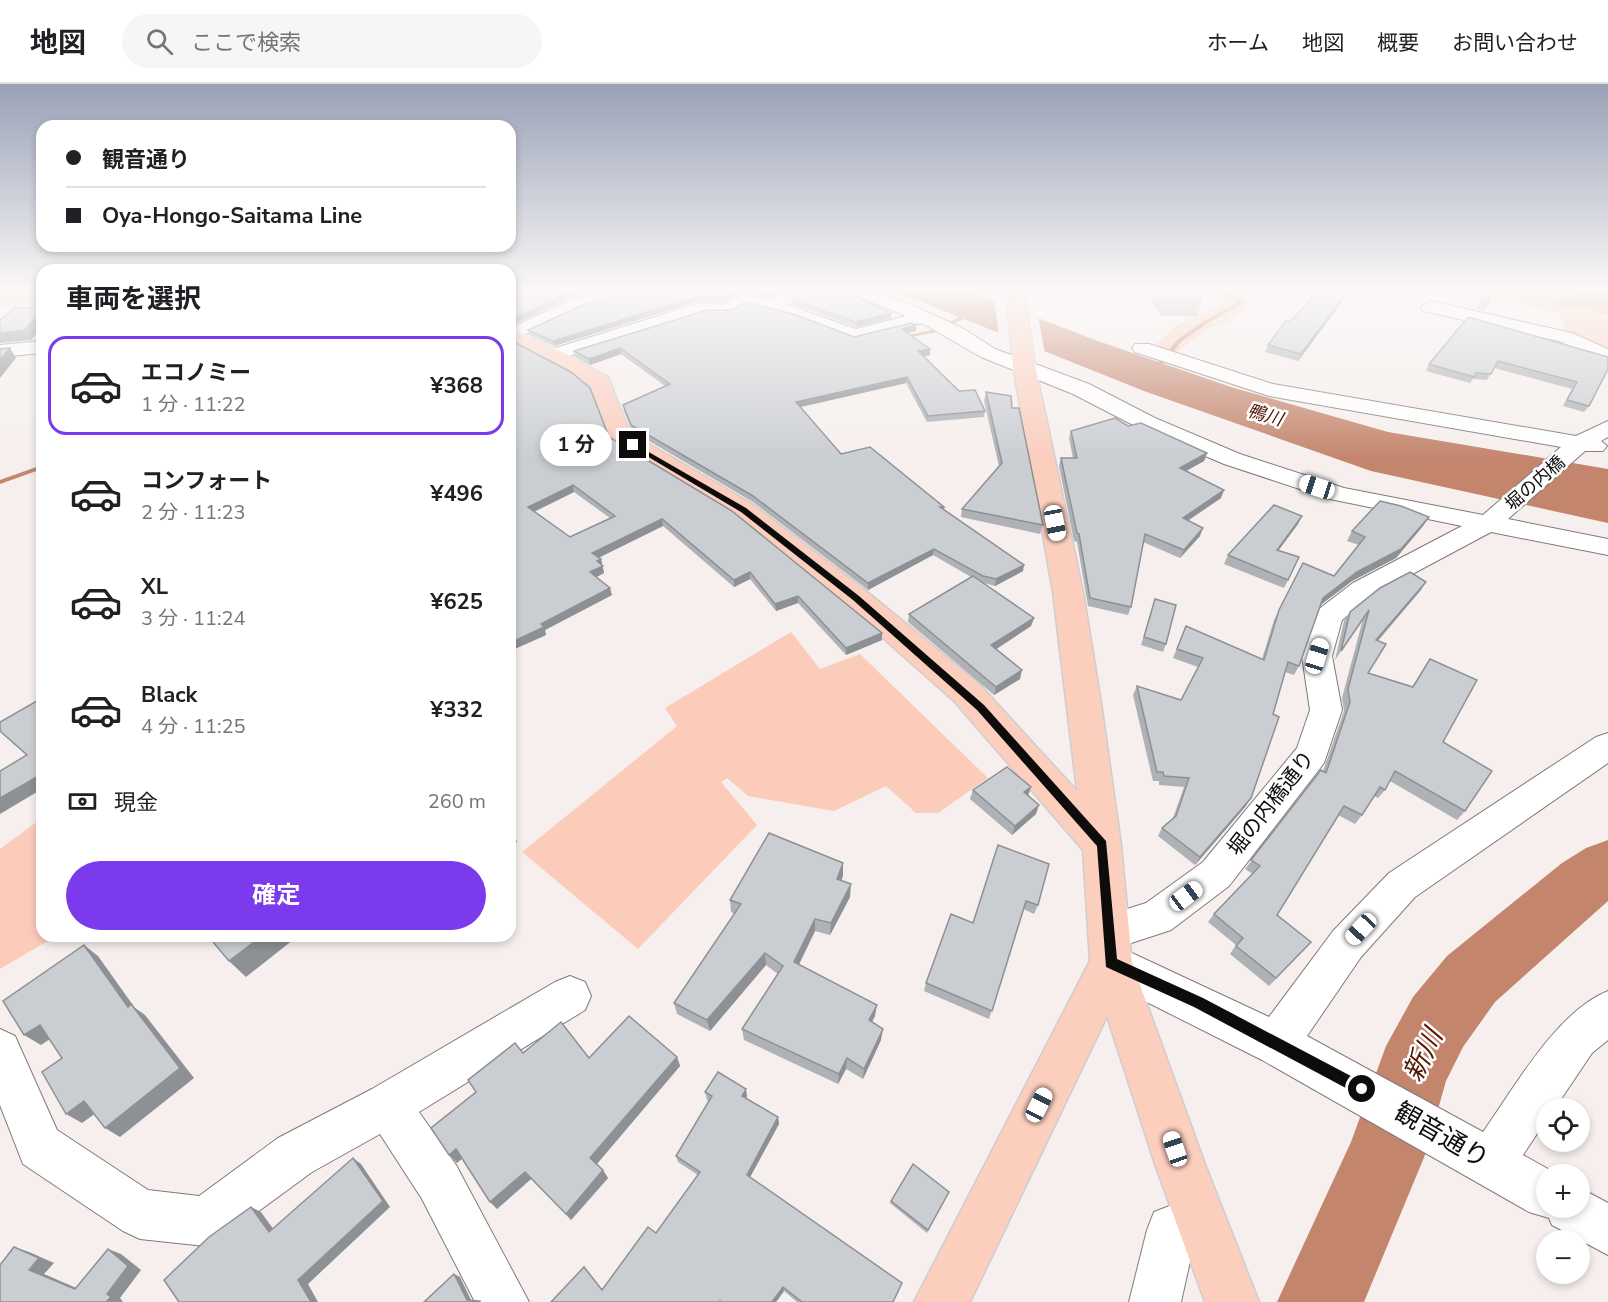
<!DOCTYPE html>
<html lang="ja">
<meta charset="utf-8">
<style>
body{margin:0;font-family:"Nunito Sans","Noto Sans JP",sans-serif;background:#f6f6f6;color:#202124;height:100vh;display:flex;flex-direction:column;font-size:22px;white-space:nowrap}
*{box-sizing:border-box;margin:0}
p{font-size:20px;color:#757577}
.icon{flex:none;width:33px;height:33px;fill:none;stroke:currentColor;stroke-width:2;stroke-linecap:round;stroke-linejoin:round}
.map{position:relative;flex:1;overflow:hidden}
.side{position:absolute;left:36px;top:180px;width:480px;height:678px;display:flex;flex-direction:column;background:#fff;border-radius:18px;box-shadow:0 3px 9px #0003}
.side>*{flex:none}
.hud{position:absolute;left:36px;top:36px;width:480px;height:132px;border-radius:18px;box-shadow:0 3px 9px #0003;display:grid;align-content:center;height:132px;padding:0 30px;background:#fff}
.tools{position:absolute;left:1536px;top:1014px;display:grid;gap:12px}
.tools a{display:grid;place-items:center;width:54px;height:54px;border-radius:50%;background:#fff;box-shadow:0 3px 9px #0003;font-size:30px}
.end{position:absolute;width:27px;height:27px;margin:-14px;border:8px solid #0e0c0b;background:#fff;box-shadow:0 0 0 3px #fff}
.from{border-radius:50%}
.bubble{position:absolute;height:42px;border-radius:21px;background:#fff;box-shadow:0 3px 9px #0003;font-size:20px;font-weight:700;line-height:42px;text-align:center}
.car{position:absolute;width:18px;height:36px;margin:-18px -9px;border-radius:8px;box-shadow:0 0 4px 2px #0007;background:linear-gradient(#fff 24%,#345 0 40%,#fff 0 76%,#345 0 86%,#fff 0)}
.hud b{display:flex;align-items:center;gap:21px;height:57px;font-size:22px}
.hud b+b{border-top:2px solid #e0e0e0}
.hud i{width:15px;height:15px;background:#202124}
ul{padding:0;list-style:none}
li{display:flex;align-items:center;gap:18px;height:99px;margin:0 12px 9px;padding:0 18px;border:3px solid transparent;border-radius:18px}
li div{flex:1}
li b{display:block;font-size:22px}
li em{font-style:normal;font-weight:700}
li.on{border-color:#7c3aed}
li>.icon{width:54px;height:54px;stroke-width:1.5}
h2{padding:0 30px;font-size:27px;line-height:72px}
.pay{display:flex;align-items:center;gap:15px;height:66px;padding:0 30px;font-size:22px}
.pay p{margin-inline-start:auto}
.cta{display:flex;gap:12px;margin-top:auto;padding:12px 30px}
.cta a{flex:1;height:69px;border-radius:36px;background:#7c3aed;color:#fff;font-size:24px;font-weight:700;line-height:69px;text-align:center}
header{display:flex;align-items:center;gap:36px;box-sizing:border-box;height:84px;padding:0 30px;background:#fff;border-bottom:2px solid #e0e0e0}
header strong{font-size:28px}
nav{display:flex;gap:33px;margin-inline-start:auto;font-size:21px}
.search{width:420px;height:54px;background:#f6f6f6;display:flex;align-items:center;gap:15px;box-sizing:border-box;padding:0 21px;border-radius:33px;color:#757577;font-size:22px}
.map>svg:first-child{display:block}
</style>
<header>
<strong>地図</strong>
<div class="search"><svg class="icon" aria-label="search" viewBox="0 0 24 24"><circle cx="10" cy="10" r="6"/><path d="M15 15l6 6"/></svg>ここで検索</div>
<nav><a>ホーム</a><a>地図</a><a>概要</a><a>お問い合わせ</a></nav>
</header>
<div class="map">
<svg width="1608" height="1218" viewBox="0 0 1608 1218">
<rect width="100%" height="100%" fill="#f6efed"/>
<g fill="#fcccbb">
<polygon points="1201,205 1229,205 1249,217 1250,222 1229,237 1212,243 1173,270 1154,263 1174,243 1218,222 1220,214"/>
<polygon points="1449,205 1608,205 1608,271 1568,253 1560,229"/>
<polygon points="791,548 820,585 860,570 988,694 938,729 916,729 886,702 834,727 748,712 727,694 721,698 757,741 638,865 522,768 677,642 665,624"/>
<polygon points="42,734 42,852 56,852 0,885 0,765"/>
</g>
<polygon fill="#e4a28a" points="1579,205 1600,207 1608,205 1608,231 1584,222 1579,226 1555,221 1552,214 1569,212"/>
<polygon fill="#c4856d" points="889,205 963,205 1095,256 1231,303 1388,348 1608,385 1608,439 1371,387 1144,307"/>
<polygon fill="#f6efed" points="994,214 1038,231 1045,271 999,252"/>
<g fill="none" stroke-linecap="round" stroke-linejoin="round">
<g fill="#c4856d" fill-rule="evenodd">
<polygon points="1211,205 1217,205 1239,214 1242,220 1208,239 1182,257 1156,288 1152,288 1152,286 1178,255 1204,237 1236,219 1235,216"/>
<polygon points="970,228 972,229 972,231 936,248 902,255 899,253 932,246"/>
<polygon points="42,381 42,385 0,400 0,396"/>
</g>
<polygon fill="#c4856d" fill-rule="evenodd" points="1608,756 1608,817 1495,918 1463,963 1446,997 1425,1071 1364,1218 1277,1218 1351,1058 1386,962 1413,913 1447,872 1562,779 1586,764"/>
<g stroke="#807a78" stroke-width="2">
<g id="minor">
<polygon points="23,205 42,205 42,206 28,218 16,218 13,214"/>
<polygon points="610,205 637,205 634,209 583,224 510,257 510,244 571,216"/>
<path d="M794,205H817L814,209L787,221L856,245L906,232L850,209L847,205H871L914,222L964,245L995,265L1089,300L1155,334L1240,370L1344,404L1483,431L1561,363L1269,312L1135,268L1132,264L1135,260H1149L1273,300L1576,352L1608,337V353L1601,357L1607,362L1603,367H1585L1508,435L1608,455V471L1491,448L1373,511L1342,536L1332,572L1342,626L1324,679L1229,802L1171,846L1119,863L1269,933L1333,847L1389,789L1596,653L1608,649V679L1415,813L1361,873L1307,952L1483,1048C1515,1003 1556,928 1608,907V956L1592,969L1555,1024H1546V1036L1523,1071L1557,1090H1546V1124H1580V1104L1608,1119V1171L1552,1141L1549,1134L1529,1128L1262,976L1097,893L1091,879L1097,865L1102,863L1095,861L1089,848L1095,835L1146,819L1203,778L1297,664L1310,626L1302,572L1319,525L1353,499L1462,442L1330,415L1224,380L1139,344L1073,310L981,273L922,239L855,257L797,235L745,221C731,232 725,232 708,229L553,277L546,275L543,271L546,267L700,219L723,221L742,210L767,216Z"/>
<polygon points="1430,217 1572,249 1608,265 1608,279 1559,257 1423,227 1421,223"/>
<polygon points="42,257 42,269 0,273 0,261"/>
<polygon points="570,892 585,898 591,912 585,926 419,1028 456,1081 529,1218 475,1218 422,1115 380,1050 312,1088 222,1154 205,1162 140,1155 123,1147 23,1080 0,1021 0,945 15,952 57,1046 148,1106 199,1112 278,1054 372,1005 555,898"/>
<polygon points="1172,1121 1190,1128 1197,1146 1181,1218 1129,1218 1147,1146 1154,1128"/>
</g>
</g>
<g stroke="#cfcece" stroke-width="3">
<g id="major">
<polygon points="1006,205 1024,205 1035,282 1083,508 1101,619 1121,761 1132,879 1206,1083 1259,1218 1205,1218 1156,1083 1107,932 970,1218 914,1218 1090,877 1083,766 955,618 846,521 734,432 611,358 590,301 510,259 510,245 560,267 608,293 630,349 752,420 866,507 979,600 1077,707 1053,508 1013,282"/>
<polygon points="42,207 42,219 0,221 0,209"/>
</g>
</g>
<use href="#minor" fill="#fff" fill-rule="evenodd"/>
<use href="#major" fill="#fbcebe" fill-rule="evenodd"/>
</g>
<g fill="#aeb1b5" fill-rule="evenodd">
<polygon points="635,205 789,205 767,214 743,208 722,219 699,217 554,262 529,251 528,246 634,206"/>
<polygon points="816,205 843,205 841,206 891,234 856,243 793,221 793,216 815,206"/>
<polygon points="1144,205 1206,205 1197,232 1161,232"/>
<polygon points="1347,208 1344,215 1298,277 1265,268 1268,261 1290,238"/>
<polygon points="1480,217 1489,219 1484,227 1476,225"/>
<polygon points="916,247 908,249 930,265 930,271 924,272 959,307 985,327 984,333 927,338 906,299 800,323 841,370 944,423 944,425 1023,487 995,502 984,499 1034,534 1031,542 996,565 1020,595 994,611 908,538 909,530 971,493 933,471 868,506 753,418 632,347 624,327 623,321 665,302 621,270 590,281 575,273 574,267 854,253"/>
<path d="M510,256L609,353L882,556L846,571L798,519L776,527L750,495L734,503L663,442L598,474L601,475L604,489L596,493L612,511L545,546L546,551L510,567ZM574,408L610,434L570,453L534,428Z"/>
<polygon points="1608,273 1589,322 1584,328 1563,322 1572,305 1494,284 1487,296 1473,295 1470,299 1426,287 1429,280"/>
<polygon points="986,308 1012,324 1043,441 1040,450 961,433 962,425 999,382 984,317"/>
<polygon points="1128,342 1207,369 1204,377 1186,387 1221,414 1188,437 1200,452 1180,474 1143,458 1131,523 1128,531 1088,522 1077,458 1074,457 1059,382 1061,374 1073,374 1069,354 1071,347"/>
<polygon points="1429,433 1423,442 1396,474 1352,497 1320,521 1299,582 1294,591 1285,588 1251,714 1245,723 1195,781 1158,752 1162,744 1173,734 1184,703 1159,701 1159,697 1153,697 1133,611 1137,602 1181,616 1198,583 1173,574 1186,542 1262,575 1274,536 1303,479 1334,492 1359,461 1347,457 1352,447"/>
<polygon points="1298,440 1278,466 1288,496 1284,504 1224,480 1228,471"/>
<polygon points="1426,498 1420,507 1378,557 1368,589 1412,603 1430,575 1443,658 1465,727 1457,736 1390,697 1385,706 1378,714 1374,712 1362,731 1355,740 1338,731 1277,831 1311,858 1269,902 1230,870 1236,861 1208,838 1214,830 1253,790 1245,785 1323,687 1344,627 1342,614 1363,535 1335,576 1344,537 1350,528"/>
<polygon points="1155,515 1166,560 1163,568 1141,561"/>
<polygon points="973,706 1028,712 1036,730 1012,751 970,715"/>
<polygon points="998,761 1038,821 1034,830 1023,825 989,935 924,907 926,899 973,839"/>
<polygon points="843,792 841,796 850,813 830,851 815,847 799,881 875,932 872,938 881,956 863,995 846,985 838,1000 744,956 742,945 778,890 766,881 710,947 677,930 674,919 735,830 731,828 730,816"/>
<polygon points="523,969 589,974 677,973 680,982 597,1080 608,1094 571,1136 531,1095 497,1125 462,1074 457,1079 476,1008"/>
<polygon points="705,1008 747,1012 746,1014 778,1033 779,1040 750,1093 894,1218 797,1218 784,1207 776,1218 551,1218 588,1188 602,1206 656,1149 698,1091 678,1078 676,1072 709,1017 707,1016"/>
<polygon points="949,1108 927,1149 890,1119 891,1117"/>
</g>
<g fill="#8d9094">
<polygon points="585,205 603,205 570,214 510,242 510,236 569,209"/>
<polygon points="739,205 742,205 743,208 722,219 722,214"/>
<polygon points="777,205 789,205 767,214 767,209"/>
<polygon points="1347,208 1344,215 1298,277 1301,270"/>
<polygon points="699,212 699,217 554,262 553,257"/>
<polygon points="42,225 42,242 31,256 0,259 0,249"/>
<polygon points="891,229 891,234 856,243 856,238"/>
<polygon points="916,241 916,247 902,250 902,245"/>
<polygon points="10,264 16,274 0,294 0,276"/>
<polygon points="620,264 621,270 590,281 589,275"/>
<polygon points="930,265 930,271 918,273 918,267"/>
<polygon points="907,293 906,299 796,324 796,318"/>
<polygon points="1207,369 1204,377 1177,392 1180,384"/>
<polygon points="573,401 574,408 529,430 528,423"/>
<polygon points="1224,406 1221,414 1179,442 1183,434"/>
<polygon points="1302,432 1298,440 1273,474 1277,466"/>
<polygon points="1429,433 1423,442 1396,474 1352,497 1318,523 1323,514"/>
<polygon points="662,435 663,442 594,476 592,469"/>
<polygon points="1203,444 1200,452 1180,474 1184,466"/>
<polygon points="934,465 933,471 868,506 868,499"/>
<polygon points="601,475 604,489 591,496 590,488 597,477"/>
<polygon points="1024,481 1023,487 995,502 996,495"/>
<polygon points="750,488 750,495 734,503 734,496"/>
<polygon points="1426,498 1420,507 1370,565 1376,556"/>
<polygon points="610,504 612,511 545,546 546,551 510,567 510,559 541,540"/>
<polygon points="798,512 798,519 776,527 775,520"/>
<polygon points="1034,534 1031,542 989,570 991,561"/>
<polygon points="882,549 882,556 846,571 846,564"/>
<polygon points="1022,586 1020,595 994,611 996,603"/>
<polygon points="42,690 42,705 0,730 0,714"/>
<polygon points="1031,703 1028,712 1024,708"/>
<polygon points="1251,714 1245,723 1195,781 1200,773"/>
<polygon points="1039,721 1036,730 1012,751 1015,742"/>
<polygon points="510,741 517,758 510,764"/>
<polygon points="843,779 843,792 837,808 837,795"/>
<polygon points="851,800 850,813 830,851 831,839"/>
<polygon points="815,835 815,847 794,890 794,878"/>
<polygon points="262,852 298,852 246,893 229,877"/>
<polygon points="84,861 98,872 135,924 145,931 194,994 120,1053 105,1044 128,923"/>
<polygon points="765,869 766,881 710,947 707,936"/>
<polygon points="877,921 875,932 867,947 869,936"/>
<polygon points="40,941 56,951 41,961 24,951"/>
<polygon points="883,945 881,956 863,995 864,985"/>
<polygon points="677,973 680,982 595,1082 590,1074"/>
<polygon points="847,974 846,985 838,1000 839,990"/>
<polygon points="746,1005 747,1012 743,1019 742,1012"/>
<polygon points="84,1017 100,1026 82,1039 66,1030"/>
<polygon points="778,1033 779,1040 748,1097 747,1091"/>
<polygon points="456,1065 464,1073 457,1079 449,1071"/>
<polygon points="353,1074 361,1080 390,1123 308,1200 318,1218 311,1218 298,1196"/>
<polygon points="603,1086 608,1094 571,1136 566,1130"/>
<polygon points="525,1088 531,1095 497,1125 490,1118"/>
<polygon points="251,1123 261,1128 279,1153 269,1148"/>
<polygon points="14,1163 29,1168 54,1179 44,1190 88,1209 75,1205 29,1186"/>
<polygon points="108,1165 121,1170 141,1186 120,1214 123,1218 106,1218"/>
<polygon points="454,1190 460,1193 472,1218 467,1216"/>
<polygon points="783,1203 784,1207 776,1218 772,1218"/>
</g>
<g fill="#caced3" stroke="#8d9094" stroke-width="1.5" fill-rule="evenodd">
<polygon points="510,205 585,205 569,209 510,236"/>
<polygon points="635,205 739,205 722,214 699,212 553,257 528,246 583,221 634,206"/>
<polygon points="749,205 777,205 767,209"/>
<polygon points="816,205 839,205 891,229 856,238 793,216 815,206"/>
<polygon points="1317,205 1330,205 1347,208 1301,270 1268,261 1286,237 1290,238 1314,212"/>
<polygon points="1491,205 1492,205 1489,219 1480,217"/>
<polygon points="745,218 796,231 854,253 911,239 916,241 902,245 930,265 918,267 959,307 975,306 985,327 928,332 907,293 796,318 841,370 870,363 944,423 940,423 1024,481 996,495 983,492 934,465 868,499 753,412 631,341 623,321 670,300 620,264 589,275 574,267 708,226 732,226"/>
<polygon points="42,223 42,225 25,246 0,249 0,236 15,224"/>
<polygon points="1468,233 1608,273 1608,285 1589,322 1567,316 1577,298 1498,277 1491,290 1476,289 1474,293 1429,280"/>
<path d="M510,256L571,288L590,304L609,353L732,427L882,549L846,564L798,512L775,520L750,488L734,496L662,435L592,469L601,475L597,477L603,482L590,488L610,504L541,540L544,543L510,559ZM573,401L615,432L570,453L528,423Z"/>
<polygon points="10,264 0,276 0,265"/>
<polygon points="986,308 1011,312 1012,324 1019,324 1043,441 962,425 1002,379"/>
<polygon points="1115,334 1128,342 1141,339 1207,369 1180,384 1224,406 1183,434 1203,444 1184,466 1145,450 1131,523 1090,514 1079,450 1077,449 1061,374 1077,374 1071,347"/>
<polygon points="1380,417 1401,422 1429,433 1401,465 1357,488 1323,514 1299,582 1288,578 1273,630 1279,633 1251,714 1200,773 1162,744 1176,732 1189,694 1164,692 1163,688 1157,688 1137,602 1181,616 1203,574 1177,565 1186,542 1264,576 1279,526 1303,479 1334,492 1365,453 1352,447"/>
<polygon points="1274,421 1302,432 1277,466 1299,473 1288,496 1228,471"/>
<polygon points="1410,488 1426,498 1376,556 1386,560 1368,589 1413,603 1430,575 1477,596 1443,658 1492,687 1465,727 1395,687 1385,706 1380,703 1362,731 1344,722 1277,831 1311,858 1276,894 1236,862 1243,854 1214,830 1260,782 1251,776 1321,686 1326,689 1350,618 1348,605 1369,526 1341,567 1350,528 1380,504"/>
<polygon points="973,492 1034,534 991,561 1022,586 996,603 909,530"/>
<polygon points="1155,515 1176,521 1166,560 1144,553"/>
<polygon points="42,614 42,690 0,714 0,687 27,671 0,647 0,638"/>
<polygon points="1007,683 1031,703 1024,708 1039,721 1015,742 973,706"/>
<polygon points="769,749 843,779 837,795 851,800 831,839 815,835 794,878 877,921 869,936 883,945 864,985 847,974 839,990 742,945 783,882 765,869 707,936 674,919 741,820 730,816"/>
<polygon points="998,761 1049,780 1038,821 1026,817 992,927 926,899 951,830 973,839"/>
<polygon points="208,852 262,852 229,877"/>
<polygon points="84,861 128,923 131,920 180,984 105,1044 84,1017 66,1030 42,988 62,974 40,941 24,951 3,917"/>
<polygon points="629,932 677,973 590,1074 603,1086 566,1130 525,1088 490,1118 456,1065 449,1071 431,1044 476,1008 468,996 515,959 523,969 561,938 589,974"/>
<polygon points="718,988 746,1005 742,1012 778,1033 747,1091 902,1199 893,1218 802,1218 783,1203 772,1218 721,1218 720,1217 719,1218 551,1218 584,1183 602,1206 648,1143 656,1149 700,1088 676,1072 712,1012 705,1008"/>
<polygon points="353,1074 383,1117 298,1196 311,1218 179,1218 164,1196 209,1153 251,1123 269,1148"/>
<polygon points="913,1080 949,1108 928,1146 891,1117"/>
<polygon points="14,1163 39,1174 29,1186 75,1205 108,1165 128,1182 107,1210 111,1213 106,1218 0,1218 0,1181"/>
<polygon points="454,1190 467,1216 480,1217 479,1218 424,1218"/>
</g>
<linearGradient id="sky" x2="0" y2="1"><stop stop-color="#99a1b7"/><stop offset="0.55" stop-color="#fbf8f7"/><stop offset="1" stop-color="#fbf8f7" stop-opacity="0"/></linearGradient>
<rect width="1608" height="375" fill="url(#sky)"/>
<polygon fill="#0e0c0b" points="633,359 746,424 859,512 984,621 1106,757 1117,875 1203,914 1366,1000 1366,1010 1357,1010 1194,923 1106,883 1097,762 977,626 853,516 741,428 630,362"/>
<g text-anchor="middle" stroke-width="5" stroke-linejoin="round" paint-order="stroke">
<g font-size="18" font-style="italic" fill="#511700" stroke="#fefefe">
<text transform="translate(1265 331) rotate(16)" y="6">鴨川</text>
</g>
<g font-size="18" fill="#0e0c0b" stroke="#fefefe">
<text transform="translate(1535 399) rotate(-41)" y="6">堀の内橋</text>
</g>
<g font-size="21" fill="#0e0c0b" stroke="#fefefe">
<text transform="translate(1271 719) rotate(-52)" y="7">堀の内橋通り</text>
</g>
<g font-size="26" fill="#0e0c0b" stroke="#fefefe">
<text transform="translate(1442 1051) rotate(30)" y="9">観音通り</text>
</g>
<g font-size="27" font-style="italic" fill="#511700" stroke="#fefefe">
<text transform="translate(1423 971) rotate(-64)" y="9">新川</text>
</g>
</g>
</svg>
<div class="tools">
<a><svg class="icon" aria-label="locate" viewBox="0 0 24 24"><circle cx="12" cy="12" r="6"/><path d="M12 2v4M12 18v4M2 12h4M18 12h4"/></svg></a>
<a>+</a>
<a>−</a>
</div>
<i class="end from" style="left:1362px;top:1005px"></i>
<i class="end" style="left:633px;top:361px"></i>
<div class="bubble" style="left:540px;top:340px;width:72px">1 分</div>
<i class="car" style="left:1317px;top:403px;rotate:288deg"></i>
<i class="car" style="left:1055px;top:439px;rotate:169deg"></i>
<i class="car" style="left:1317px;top:572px;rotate:17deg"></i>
<i class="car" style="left:1186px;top:812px;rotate:53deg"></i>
<i class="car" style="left:1361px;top:845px;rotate:223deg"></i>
<i class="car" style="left:1039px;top:1021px;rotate:27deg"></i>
<i class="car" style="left:1175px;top:1065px;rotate:341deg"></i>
<div class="hud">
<b><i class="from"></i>観音通り</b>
<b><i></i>Oya-Hongo-Saitama Line</b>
</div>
<section class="side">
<h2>車両を選択</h2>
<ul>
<li class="on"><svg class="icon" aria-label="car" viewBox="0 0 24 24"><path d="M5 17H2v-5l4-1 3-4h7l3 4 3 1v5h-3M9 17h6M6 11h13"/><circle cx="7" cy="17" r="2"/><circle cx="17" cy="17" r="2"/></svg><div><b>エコノミー</b><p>1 分 · 11:22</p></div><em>¥368</em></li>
<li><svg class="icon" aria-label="car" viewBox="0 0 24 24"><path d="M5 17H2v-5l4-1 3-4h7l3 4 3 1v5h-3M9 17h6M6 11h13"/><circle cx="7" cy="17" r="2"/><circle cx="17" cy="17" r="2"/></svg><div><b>コンフォート</b><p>2 分 · 11:23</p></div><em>¥496</em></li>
<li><svg class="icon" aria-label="car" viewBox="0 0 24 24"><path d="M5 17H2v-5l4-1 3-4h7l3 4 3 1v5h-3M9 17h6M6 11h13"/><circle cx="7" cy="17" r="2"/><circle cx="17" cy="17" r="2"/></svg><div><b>XL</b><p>3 分 · 11:24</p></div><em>¥625</em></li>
<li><svg class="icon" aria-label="car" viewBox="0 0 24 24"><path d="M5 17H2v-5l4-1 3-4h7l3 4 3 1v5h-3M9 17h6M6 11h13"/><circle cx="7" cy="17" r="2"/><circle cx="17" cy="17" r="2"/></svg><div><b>Black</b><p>4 分 · 11:25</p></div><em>¥332</em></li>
</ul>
<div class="pay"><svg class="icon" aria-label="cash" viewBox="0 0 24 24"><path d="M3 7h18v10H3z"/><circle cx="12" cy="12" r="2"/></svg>現金<p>260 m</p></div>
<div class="cta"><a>確定</a></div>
</section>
</div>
